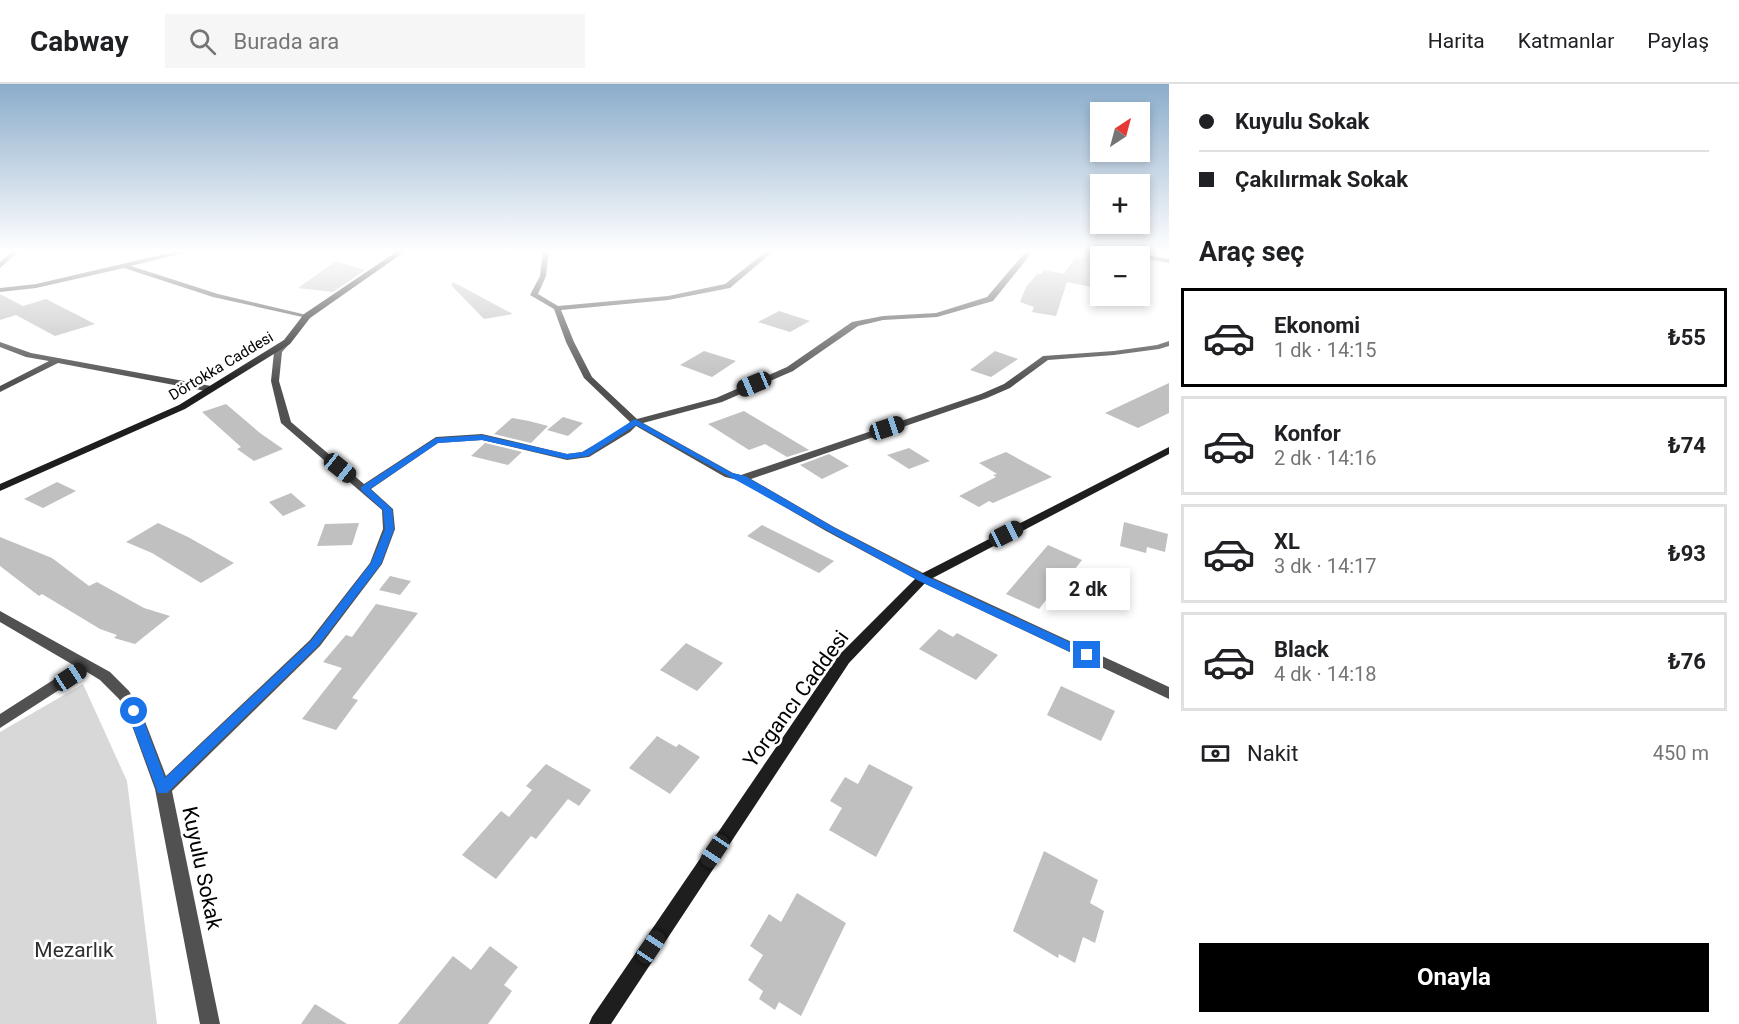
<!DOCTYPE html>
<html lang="tr">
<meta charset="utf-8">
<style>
body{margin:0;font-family:Roboto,sans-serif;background:#f6f6f6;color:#202124;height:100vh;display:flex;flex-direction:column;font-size:22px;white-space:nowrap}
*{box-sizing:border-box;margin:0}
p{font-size:20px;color:#757577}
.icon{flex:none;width:33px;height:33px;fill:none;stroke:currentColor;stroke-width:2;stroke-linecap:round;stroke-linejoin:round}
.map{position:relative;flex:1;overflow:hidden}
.sheet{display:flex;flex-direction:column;background:#fff;width:570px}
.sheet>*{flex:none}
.guide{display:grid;align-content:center;height:132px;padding:0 30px;background:#fff}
.needle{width:39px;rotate:36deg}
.controls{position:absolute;left:1090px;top:18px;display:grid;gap:12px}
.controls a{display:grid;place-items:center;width:60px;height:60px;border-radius:0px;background:#fff;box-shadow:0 3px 9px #0003;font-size:30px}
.end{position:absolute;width:27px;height:27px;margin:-14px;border:8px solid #1a73e8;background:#fff;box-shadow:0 0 0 3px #fff}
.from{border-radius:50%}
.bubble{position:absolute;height:42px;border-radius:0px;background:#fff;box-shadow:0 3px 9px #0003;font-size:20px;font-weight:700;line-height:42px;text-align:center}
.car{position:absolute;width:18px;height:36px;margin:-18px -9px;border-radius:8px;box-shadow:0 0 4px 2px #0007;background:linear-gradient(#222 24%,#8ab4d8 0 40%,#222 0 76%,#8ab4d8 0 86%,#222 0)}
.guide b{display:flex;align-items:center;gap:21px;height:57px;font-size:22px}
.guide b+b{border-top:2px solid #e0e0e0}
.guide i{width:15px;height:15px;background:#202124}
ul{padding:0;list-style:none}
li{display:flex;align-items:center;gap:18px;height:99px;margin:0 12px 9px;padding:0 18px;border:3px solid #e0e0e0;border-radius:0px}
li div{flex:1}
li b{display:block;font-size:22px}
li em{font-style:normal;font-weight:700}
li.selected{border-color:#000}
li>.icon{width:54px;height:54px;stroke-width:1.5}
h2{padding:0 30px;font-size:27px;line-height:72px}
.pay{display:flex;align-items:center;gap:15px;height:66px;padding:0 30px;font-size:22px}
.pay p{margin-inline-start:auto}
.primary-button{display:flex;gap:12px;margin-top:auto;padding:12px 30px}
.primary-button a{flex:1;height:69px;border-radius:0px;background:#000;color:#fff;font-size:24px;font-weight:700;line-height:69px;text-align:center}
header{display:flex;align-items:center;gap:36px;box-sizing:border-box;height:84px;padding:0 30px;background:#fff;border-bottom:2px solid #e0e0e0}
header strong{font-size:28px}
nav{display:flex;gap:33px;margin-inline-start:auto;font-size:21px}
.search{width:420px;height:54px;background:#f6f6f6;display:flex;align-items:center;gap:15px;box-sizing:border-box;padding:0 21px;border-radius:0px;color:#757577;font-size:22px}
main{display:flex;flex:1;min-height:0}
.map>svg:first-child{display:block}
</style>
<header>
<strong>Cabway</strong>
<div class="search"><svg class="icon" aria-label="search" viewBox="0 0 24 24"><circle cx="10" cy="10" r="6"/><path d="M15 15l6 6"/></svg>Burada ara</div>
<nav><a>Harita</a><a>Katmanlar</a><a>Paylaş</a></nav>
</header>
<main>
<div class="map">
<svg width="1169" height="940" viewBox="0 0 1169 940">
<rect width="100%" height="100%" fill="#fff"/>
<polygon fill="#d8d8d8" points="83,600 127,697 157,940 0,940 0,648"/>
<g fill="#c0c0c0">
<polygon points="1086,166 1101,168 1101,205 1067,198 1056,232 1032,228 1034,223 1020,218 1026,203 1037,190 1041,190 1044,186 1064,190 1075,173 1085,174"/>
<polygon points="336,177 365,186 333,208 298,204"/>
<polygon points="453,198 513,230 484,235 451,201"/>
<polygon points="0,210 23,222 46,215 95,240 55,252 16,231 0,236"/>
<polygon points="779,227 810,237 790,248 758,238"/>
<polygon points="704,267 736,277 712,293 680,281"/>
<polygon points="995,267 1018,275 991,293 970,286"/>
<polygon points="1169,299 1169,329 1138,344 1105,329"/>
<polygon points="226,320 260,349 283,365 254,377 237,365 241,363 202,328"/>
<polygon points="744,327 809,366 787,373 765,360 749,366 708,340"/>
<polygon points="563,333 583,339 568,352 547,346"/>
<polygon points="512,334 529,337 548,342 531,359 494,350"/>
<polygon points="485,359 522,368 508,381 471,372"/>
<polygon points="909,364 930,377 909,385 887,371"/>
<polygon points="1006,368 1052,393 993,419 989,417 979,423 959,412 996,393 993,391 997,390 979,379"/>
<polygon points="829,370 849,382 822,395 800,381"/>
<polygon points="57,398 76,407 43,424 24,415"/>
<polygon points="291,409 306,422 283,432 269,418"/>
<polygon points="1124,438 1168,450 1165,468 1147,463 1146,469 1120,462"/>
<polygon points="158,439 188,453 234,479 201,499 152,469 126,458"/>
<polygon points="359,439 352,461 317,462 325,440"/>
<polygon points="762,441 834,477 819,489 747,452"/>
<polygon points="0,453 52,474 89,502 97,498 144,524 170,532 135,560 114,554 117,551 100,545 42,510 39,512 0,482"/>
<polygon points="1048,461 1082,476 1068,494 1064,493 1039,525 1006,510"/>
<polygon points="390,492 411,497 400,511 379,506"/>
<polygon points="376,520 418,529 352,614 358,616 336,646 302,635 342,584 323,578 346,551 352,553"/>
<polygon points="939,545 953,553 957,549 998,571 976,596 919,565"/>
<polygon points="686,559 723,579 697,607 660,586"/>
<polygon points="1061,602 1115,627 1101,657 1047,631"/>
<polygon points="657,652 676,663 679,660 700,673 670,710 629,684"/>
<polygon points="546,680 591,706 579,722 568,715 536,755 531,752 496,795 462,771 501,727 509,733 532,706 526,702"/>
<polygon points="869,680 913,703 876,773 829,746 842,724 830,717 845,693 858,700"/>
<polygon points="1044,767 1098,796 1090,819 1104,827 1095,859 1083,853 1075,879 1059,870 1058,874 1013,847"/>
<polygon points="797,809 846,839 801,932 779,918 775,926 759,915 763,907 748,896 763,871 750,862 769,830 781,838"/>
<polygon points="490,862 518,883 504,901 512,907 488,940 398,940 453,872 471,886"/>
<polygon points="315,920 347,940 301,940"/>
</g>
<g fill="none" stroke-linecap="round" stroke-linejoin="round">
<g fill="#515151" fill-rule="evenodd">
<polygon points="13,166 20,166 0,184 0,178"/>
<polygon points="182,166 195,166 131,182 218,210 311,232 307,234 213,213 124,184 36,204 0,208 0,204 36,200"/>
<polygon points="543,166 549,166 546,192 538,210 558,222 668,212 725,200 768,166 775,166 730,204 668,216 561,226 574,258 592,293 637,335 716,314 787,283 852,238 883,232 936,229 987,213 1027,166 1034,166 993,217 937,233 883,236 858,242 793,287 722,318 643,339 733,389 741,391 981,310 1004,300 1043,272 1114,267 1157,261 1169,257 1169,262 1159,265 1114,271 1048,276 1010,304 987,314 751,395 834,443 927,491 1169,603 1169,615 919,497 826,447 738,396 725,393 636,342 630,348 589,373 567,376 482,356 438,359 371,405 393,425 395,445 382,480 320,562 172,707 220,940 200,940 155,705 127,628 119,615 100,596 87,588 0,644 0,630 75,582 0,538 0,527 110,588 129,607 141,627 166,692 310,556 370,479 383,445 382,426 281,339 271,297 274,268 284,256 291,258 282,268 279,297 291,338 364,400 436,353 482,350 567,370 582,368 624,344 630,338 584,294 566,258 554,225 530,211 540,192"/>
<polygon points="1101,166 1116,166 1169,175 1169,179"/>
<polygon points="0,258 31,269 211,302 215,305 211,308 58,279 0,308 0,302 49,277 26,273 0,263"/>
</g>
<g fill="#1e1e1e" fill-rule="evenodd">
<polygon points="399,166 407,166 310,234 290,260 185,325 0,407 0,400 179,321 284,256 304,230"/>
<polygon points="1169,363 1169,370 927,497 849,579 611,940 589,940 592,933 839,571 919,491"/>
</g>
</g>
<linearGradient id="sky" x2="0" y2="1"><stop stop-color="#8baccb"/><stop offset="0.56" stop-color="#fff"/><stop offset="1" stop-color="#fff" stop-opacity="0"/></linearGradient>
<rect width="1169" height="298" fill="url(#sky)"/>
<polygon fill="#1a73e8" points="635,335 732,389 745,392 833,443 926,492 1091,568 1093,571 1091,574 1083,574 919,497 636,341 588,372 567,375 482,356 438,359 370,405 392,425 394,445 381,480 318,562 167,709 158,709 127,627 129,624 134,622 140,627 165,694 311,557 371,479 385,445 383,426 361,406 361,403 436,354 482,351 567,370 583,368"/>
<g text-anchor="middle" stroke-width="5" stroke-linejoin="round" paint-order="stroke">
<g font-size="15" fill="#000" stroke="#fff">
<text transform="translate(221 282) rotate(-31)" y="5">Dörtokka Caddesi</text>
</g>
<g font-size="21" fill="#000" stroke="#fff">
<text transform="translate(796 615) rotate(-54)" y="7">Yorgancı Caddesi</text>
<text transform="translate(202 784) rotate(78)" y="7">Kuyulu Sokak</text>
</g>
<g font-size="21" fill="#2f2f2f" stroke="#fff">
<text x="74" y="873">Mezarlık</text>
</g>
</g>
</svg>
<div class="controls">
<a><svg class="needle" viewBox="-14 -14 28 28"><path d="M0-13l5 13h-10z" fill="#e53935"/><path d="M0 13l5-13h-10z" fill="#757577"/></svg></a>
<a>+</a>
<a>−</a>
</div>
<i class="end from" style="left:134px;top:627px"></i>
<i class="end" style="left:1087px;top:571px"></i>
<div class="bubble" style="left:1046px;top:484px;width:84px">2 dk</div>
<i class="car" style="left:754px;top:300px;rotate:247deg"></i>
<i class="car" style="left:887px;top:344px;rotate:72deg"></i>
<i class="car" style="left:340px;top:384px;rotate:129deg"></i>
<i class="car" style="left:1006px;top:450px;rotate:63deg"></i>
<i class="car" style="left:70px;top:593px;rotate:57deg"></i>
<i class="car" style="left:715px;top:767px;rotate:214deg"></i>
<i class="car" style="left:651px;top:863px;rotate:34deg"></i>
</div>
<section class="sheet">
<div class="guide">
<b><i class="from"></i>Kuyulu Sokak</b>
<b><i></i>Çakılırmak Sokak</b>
</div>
<h2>Araç seç</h2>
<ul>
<li class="selected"><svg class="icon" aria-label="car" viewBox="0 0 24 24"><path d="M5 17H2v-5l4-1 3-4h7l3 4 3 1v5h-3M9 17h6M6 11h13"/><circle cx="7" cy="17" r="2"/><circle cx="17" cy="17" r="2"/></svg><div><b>Ekonomi</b><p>1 dk · 14:15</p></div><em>₺55</em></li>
<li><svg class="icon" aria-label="car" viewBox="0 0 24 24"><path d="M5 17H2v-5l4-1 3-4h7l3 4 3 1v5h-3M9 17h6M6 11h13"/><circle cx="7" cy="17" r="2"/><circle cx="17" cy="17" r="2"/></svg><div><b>Konfor</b><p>2 dk · 14:16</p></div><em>₺74</em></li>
<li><svg class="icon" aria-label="car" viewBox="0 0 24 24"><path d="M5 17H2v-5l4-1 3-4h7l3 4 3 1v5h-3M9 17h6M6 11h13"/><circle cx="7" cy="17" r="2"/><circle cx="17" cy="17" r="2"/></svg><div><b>XL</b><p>3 dk · 14:17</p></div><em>₺93</em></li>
<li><svg class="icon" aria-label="car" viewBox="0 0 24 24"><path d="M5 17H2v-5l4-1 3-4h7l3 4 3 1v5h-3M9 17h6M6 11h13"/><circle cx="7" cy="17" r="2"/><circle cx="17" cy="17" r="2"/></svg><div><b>Black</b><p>4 dk · 14:18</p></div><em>₺76</em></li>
</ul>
<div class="pay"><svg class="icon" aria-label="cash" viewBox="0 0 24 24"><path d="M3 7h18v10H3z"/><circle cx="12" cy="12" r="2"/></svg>Nakit<p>450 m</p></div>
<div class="primary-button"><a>Onayla</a></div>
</section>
</main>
